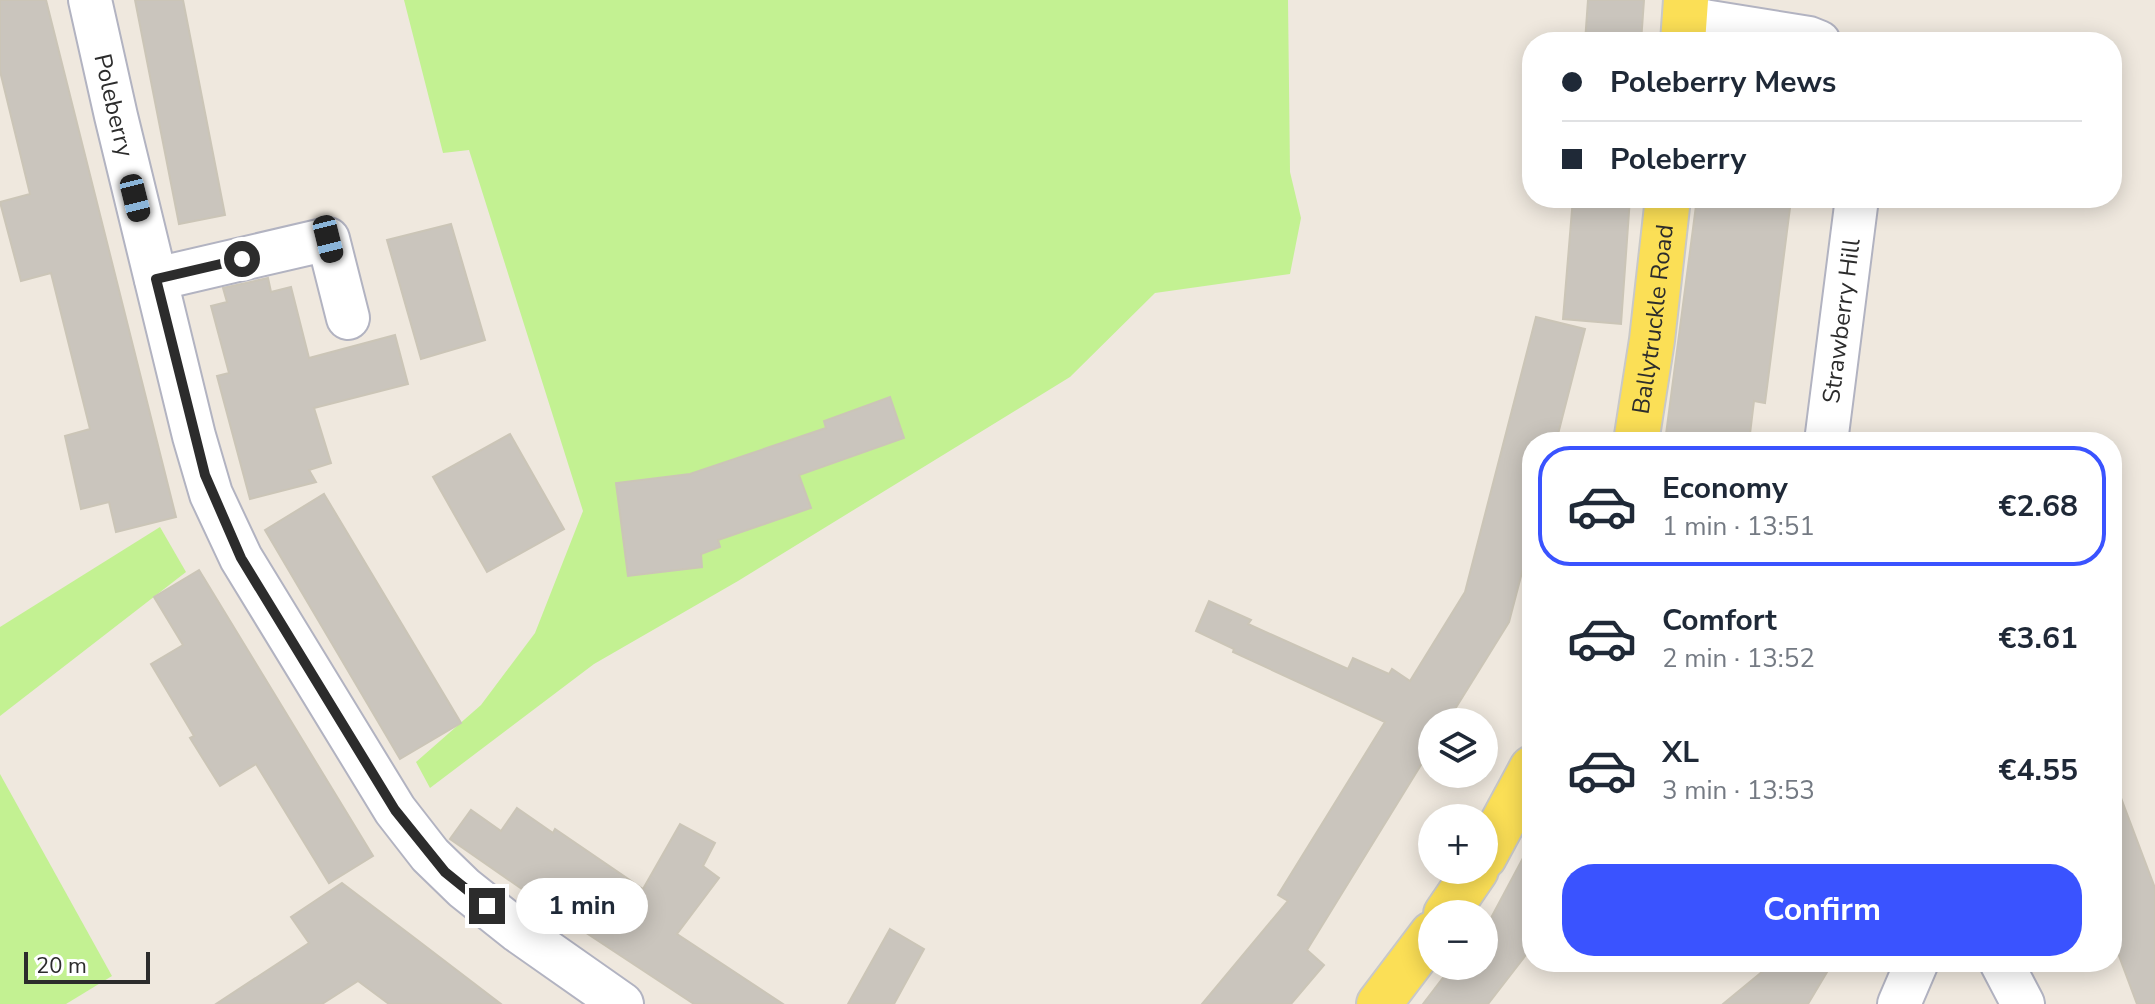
<!DOCTYPE html>
<meta charset="utf-8">
<style>
body{margin:0;font-family:"Nunito Sans",sans-serif;background:#f2f2f3;color:#1f2937;height:100vh;display:flex;flex-direction:column;font-size:30px;white-space:nowrap}
*{box-sizing:border-box;margin:0}
p{font-size:26px;color:#747a83}
.icon{flex:none;width:44px;height:44px;fill:none;stroke:currentColor;stroke-width:2;stroke-linecap:round;stroke-linejoin:round}
.map{position:relative;flex:1;overflow:hidden}
.drawer{position:absolute;left:1522px;top:432px;width:600px;height:540px;display:flex;flex-direction:column;background:#fff;border-radius:32px;box-shadow:0 4px 20px #0003}
.drawer>*{flex:none}
.banner{position:absolute;left:1522px;top:32px;width:600px;height:176px;border-radius:32px;box-shadow:0 4px 20px #0003;display:grid;align-content:center;height:176px;padding:0 40px;background:#fff}
.fabs{position:absolute;left:1418px;top:708px;display:grid;gap:16px}
.fabs a{display:grid;place-items:center;width:80px;height:80px;border-radius:50%;background:#fff;box-shadow:0 4px 20px #0003;font-size:40px}
.scale{position:absolute;left:24px;bottom:20px;width:126px;box-sizing:border-box;padding-left:8px;border:4px solid #2c2c2c;border-top:0;font-size:22px;line-height:28px;white-space:nowrap;color:#2c2c2c;-webkit-text-stroke:6px #fff;paint-order:stroke}
.end{position:absolute;width:36px;height:36px;margin:-18px;border:10px solid #2c2c2c;background:#fff;box-shadow:0 0 0 4px #fff}
.from{border-radius:50%}
.bubble{position:absolute;height:56px;border-radius:28px;background:#fff;box-shadow:0 4px 20px #0003;font-size:26px;font-weight:700;line-height:56px;text-align:center}
.car{position:absolute;width:24px;height:48px;margin:-24px -12px;border-radius:10px;box-shadow:0 0 6px 2px #0007;background:linear-gradient(#222 24%,#8ab4d8 0 40%,#222 0 76%,#8ab4d8 0 86%,#222 0)}
.banner b{display:flex;align-items:center;gap:28px;height:76px;font-size:30px}
.banner b+b{border-top:2px solid #e0e1e3}
.banner i{width:20px;height:20px;background:#1f2937}
ul{padding:14px 0 0;list-style:none}
li{display:flex;align-items:center;gap:24px;height:120px;margin:0 16px 12px;padding:0 24px;border:4px solid transparent;border-radius:32px}
li div{flex:1}
li b{display:block;font-size:30px}
li em{font-style:normal;font-weight:700}
li.on{border-color:#3a53ff}
li>.icon{width:72px;height:72px;stroke-width:1.5}
.primary-button{display:flex;gap:16px;margin-top:auto;padding:16px 40px}
.primary-button a{flex:1;height:92px;border-radius:32px;background:#3a53ff;color:#fff;font-size:32px;font-weight:700;line-height:92px;text-align:center}
.map>svg:first-child{display:block}
</style>
<div class="map">
<svg width="2155" height="1004" viewBox="0 0 2155 1004">
<rect width="100%" height="100%" fill="#efe8de"/>
<g fill="#c3f192">
<polygon points="404,0 1288,0 1290,172 1301,218 1290,274 1155,293 1070,377 738,581 594,664 430,788 416,762 481,705 535,633 583,511 469,150 443,153"/>
<polygon points="160,527 186,572 0,716 0,627"/>
<polygon points="0,774 112,976 66,1004 0,1004"/>
</g>
<g fill="#cac5bd" stroke="#cbc5b7" stroke-width="2">
<polygon points="0,0 46,0 176,517 116,532 109,502 81,509 65,436 90,429 51,273 21,281 0,202 30,194 0,71"/>
<polygon points="135,0 183,0 225,215 179,224"/>
<polygon points="1588,0 1644,0 1641,42 1585,42"/>
<polygon points="1573,198 1630,198 1621,324 1563,319"/>
<polygon points="1697,198 1791,200 1765,403 1754,401 1749,442 1665,442"/>
<polygon points="451,224 485,340 421,359 387,240"/>
<polygon points="268,278 271,292 291,287 309,358 395,335 408,384 314,408 331,463 309,470 316,482 250,499 217,376 229,373 211,306 227,302 223,288"/>
<polygon points="1536,317 1585,329 1556,442 1532,442 1532,534 1509,622 1447,722 1432,722 1432,747 1307,950 1324,965 1291,1004 1202,1004 1288,901 1278,895 1385,722 1233,652 1234,649 1196,631 1209,601 1251,620 1248,624 1348,669 1353,658 1389,674 1392,669 1410,681 1465,592"/>
<polygon points="890,397 904,438 799,475 811,508 718,540 720,547 701,554 702,567 628,576 616,483 690,474 826,428 824,421"/>
<polygon points="510,434 564,529 487,572 433,477"/>
<polygon points="324,494 461,723 400,759 265,530"/>
<polygon points="199,570 373,856 329,883 256,764 220,786 190,738 194,736 151,664 183,645 154,597"/>
<polygon points="2115,782 2155,888 2155,1004 2137,1004 2112,937 2112,783"/>
<polygon points="517,808 553,833 555,829 643,889 680,824 715,843 703,866 719,878 677,934 783,1004 694,1004 562,917 450,839 471,810 501,831"/>
<polygon points="1532,841 1532,947 1488,1004 1423,1004 1452,966 1484,966 1484,931"/>
<polygon points="342,883 412,936 501,1004 389,1004 358,981 322,1004 216,1004 309,943 291,917"/>
<polygon points="890,929 924,949 894,1004 848,1004"/>
<polygon points="1774,962 1833,962 1808,1004 1723,1004"/>
</g>
<g fill="none" stroke-linecap="round" stroke-linejoin="round">
<g stroke="#b2b3c1" stroke-width="46">
<g id="minor">
<path id="s1" d="M90,0L116,116L194,436L211,494L241,558L395,810L430,855L464,888L518,931L622,1004"/>
<polyline points="1685,18 1809,38 1819,42"/>
<polyline points="156,279 328,239 348,318"/>
<path id="s2" d="M1826,442L1857,198"/>
<polyline points="2001,962 2023,1004"/>
<polyline points="1899,1004 1917,962"/>
</g>
</g>
<g stroke="#c8c8c8" stroke-width="48">
<g id="major">
<polyline points="1683,42 1686,0"/>
<path id="s3" d="M1636,442L1652,340L1668,198"/>
<polyline points="1484,857 1532,768"/>
<polyline points="1446,914 1476,870"/>
<polyline points="1379,1004 1432,934"/>
</g>
</g>
<use href="#minor" stroke="#fff" stroke-width="42"/>
<use href="#major" stroke="#fbdf56" stroke-width="44"/>
</g>
<g fill="none" stroke-linecap="round" stroke-linejoin="round">
<polyline stroke="#2c2c2c" stroke-width="10" points="242,259 156,279 205,475 241,558 395,810 445,872 487,906"/>
</g>
<g text-anchor="middle" stroke-width="8" stroke-linejoin="round" paint-order="stroke">
<g font-size="24" fill="#2c2c2c" stroke="#fff">
<text dy="8" stroke="none"><textPath href="#s1" startOffset="108">Poleberry</textPath></text>
<text dy="8" stroke="none"><textPath href="#s3" startOffset="124">Ballytruckle Road</textPath></text>
<text dy="8" stroke="none"><textPath href="#s2" startOffset="122">Strawberry Hill</textPath></text>
</g>
</g>
</svg>
<div class="fabs">
<a><svg class="icon" aria-label="layers" viewBox="0 0 24 24"><path d="M12 4l9 5-9 5-9-5zM3 14l9 5 9-5"/></svg></a>
<a>+</a>
<a>−</a>
</div>
<div class="scale">20 m</div>
<i class="end from" style="left:242px;top:259px"></i>
<i class="end" style="left:487px;top:906px"></i>
<div class="bubble" style="left:516px;top:878px;width:132px">1 min</div>
<i class="car" style="left:135px;top:198px;rotate:166deg"></i>
<i class="car" style="left:328px;top:239px;rotate:166deg"></i>
<div class="banner">
<b><i class="from"></i>Poleberry Mews</b>
<b><i></i>Poleberry</b>
</div>
<section class="drawer">
<ul>
<li class="on"><svg class="icon" aria-label="car" viewBox="0 0 24 24"><path d="M5 17H2v-5l4-1 3-4h7l3 4 3 1v5h-3M9 17h6M6 11h13"/><circle cx="7" cy="17" r="2"/><circle cx="17" cy="17" r="2"/></svg><div><b>Economy</b><p>1 min · 13:51</p></div><em>€2.68</em></li>
<li><svg class="icon" aria-label="car" viewBox="0 0 24 24"><path d="M5 17H2v-5l4-1 3-4h7l3 4 3 1v5h-3M9 17h6M6 11h13"/><circle cx="7" cy="17" r="2"/><circle cx="17" cy="17" r="2"/></svg><div><b>Comfort</b><p>2 min · 13:52</p></div><em>€3.61</em></li>
<li><svg class="icon" aria-label="car" viewBox="0 0 24 24"><path d="M5 17H2v-5l4-1 3-4h7l3 4 3 1v5h-3M9 17h6M6 11h13"/><circle cx="7" cy="17" r="2"/><circle cx="17" cy="17" r="2"/></svg><div><b>XL</b><p>3 min · 13:53</p></div><em>€4.55</em></li>
</ul>
<div class="primary-button"><a>Confirm</a></div>
</section>
</div>
